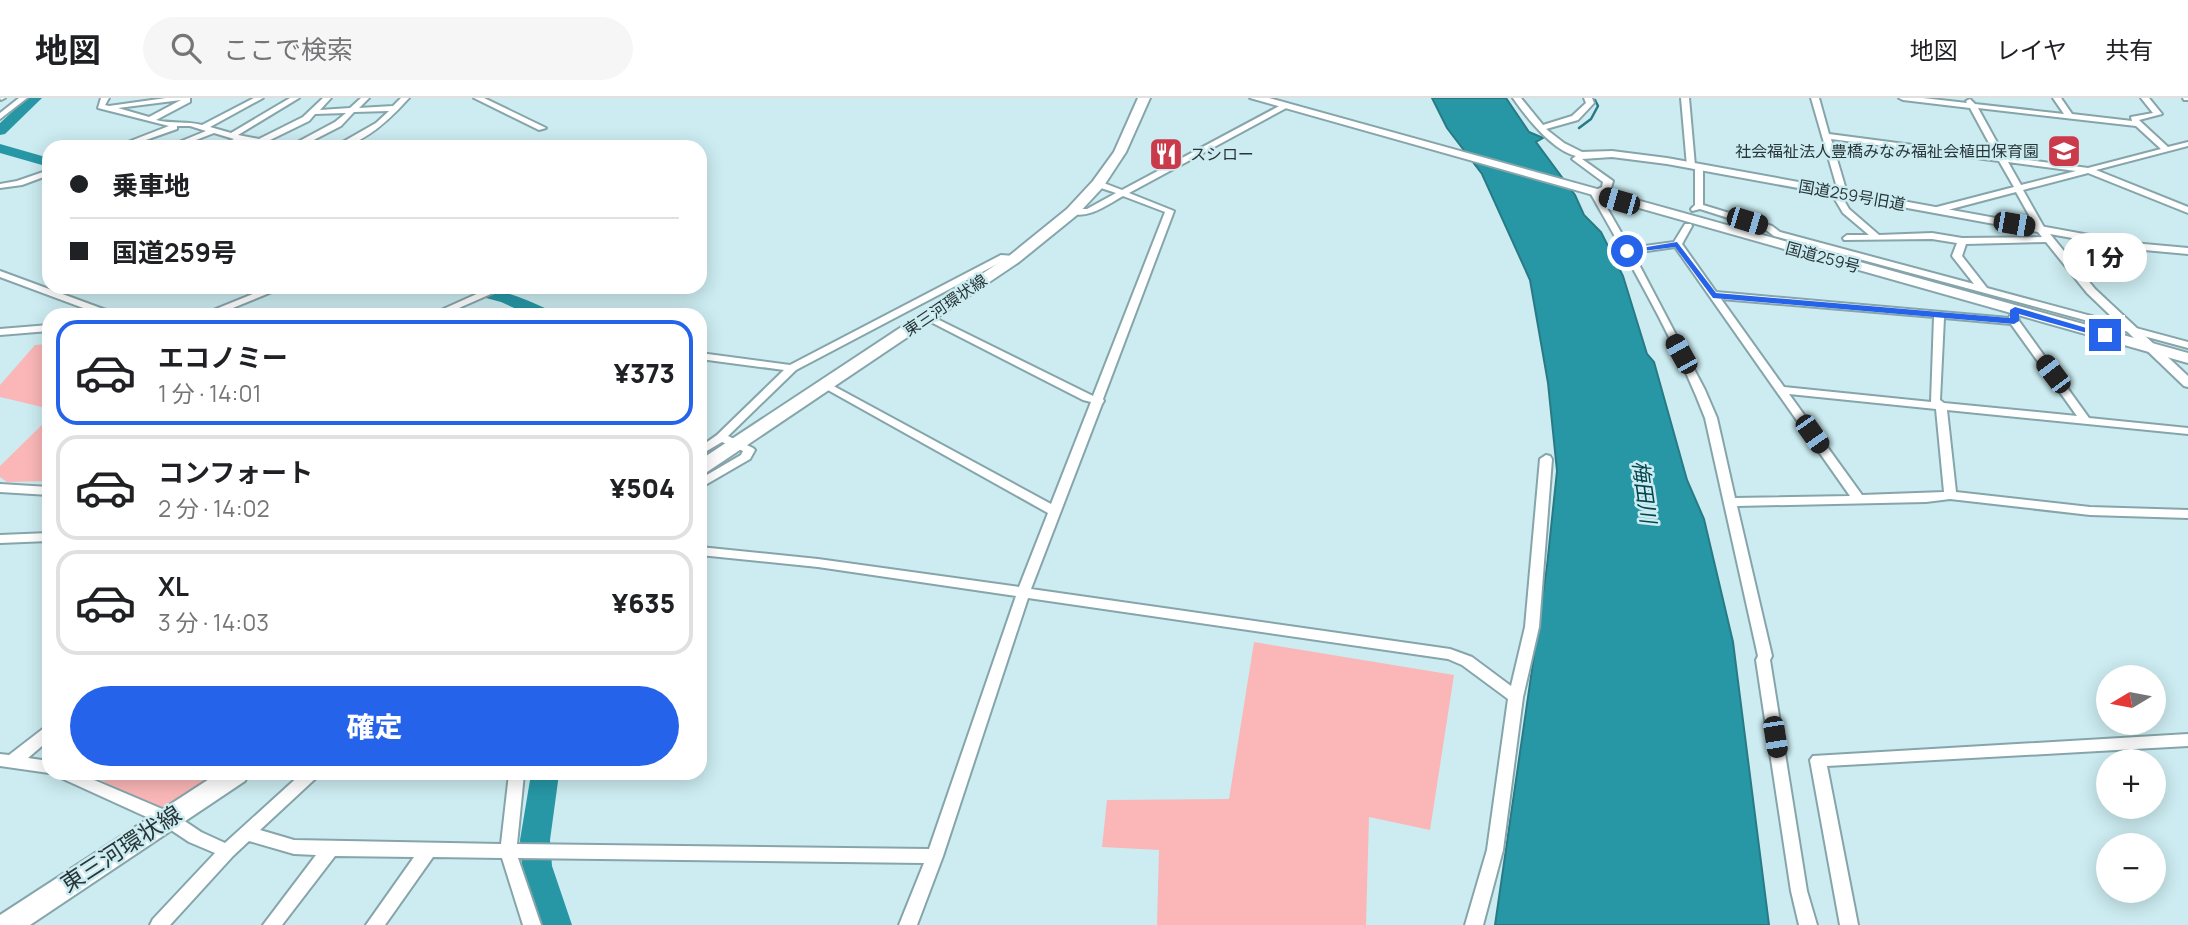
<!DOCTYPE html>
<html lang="ja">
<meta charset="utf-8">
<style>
body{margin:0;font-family:Manrope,"Noto Sans JP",sans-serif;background:#f6f6f6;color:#202124;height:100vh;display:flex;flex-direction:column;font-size:26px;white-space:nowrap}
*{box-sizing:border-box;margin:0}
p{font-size:23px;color:#757577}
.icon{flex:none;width:38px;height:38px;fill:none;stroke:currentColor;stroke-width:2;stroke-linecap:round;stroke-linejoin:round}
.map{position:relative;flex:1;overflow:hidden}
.drawer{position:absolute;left:42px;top:210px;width:665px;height:472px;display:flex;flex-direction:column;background:#fff;border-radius:21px;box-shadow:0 4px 18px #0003}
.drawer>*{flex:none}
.banner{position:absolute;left:42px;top:42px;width:665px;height:154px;border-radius:21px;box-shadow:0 4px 18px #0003;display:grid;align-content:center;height:154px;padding:0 28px;background:#fff}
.needle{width:46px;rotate:260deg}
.fabs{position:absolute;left:2096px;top:567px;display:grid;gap:14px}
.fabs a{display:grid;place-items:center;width:70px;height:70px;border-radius:50%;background:#fff;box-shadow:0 4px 18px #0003;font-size:35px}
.end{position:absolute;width:32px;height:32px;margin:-16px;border:9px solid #2563eb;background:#fff;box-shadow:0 0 0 4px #fff}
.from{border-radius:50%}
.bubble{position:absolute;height:49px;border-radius:24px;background:#fff;box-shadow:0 4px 18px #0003;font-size:23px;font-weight:800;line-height:49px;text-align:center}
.car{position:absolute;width:21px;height:42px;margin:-21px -10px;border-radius:9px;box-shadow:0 0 5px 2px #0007;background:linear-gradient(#222 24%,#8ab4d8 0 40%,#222 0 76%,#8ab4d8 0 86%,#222 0)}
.banner b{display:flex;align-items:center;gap:24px;height:66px;font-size:26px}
.banner b+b{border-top:2px solid #e0e0e0}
.banner i{width:18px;height:18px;background:#202124}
ul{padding:12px 0 0;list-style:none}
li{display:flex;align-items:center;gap:21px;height:105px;margin:0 14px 10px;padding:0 14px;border:4px solid #e0e0e0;border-radius:21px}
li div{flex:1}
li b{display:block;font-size:26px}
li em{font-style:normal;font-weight:800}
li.active{border-color:#2563eb}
li>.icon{width:63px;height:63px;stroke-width:1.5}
.action{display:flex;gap:14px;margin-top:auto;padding:14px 28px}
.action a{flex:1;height:80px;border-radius:42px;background:#2563eb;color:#fff;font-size:28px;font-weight:800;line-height:80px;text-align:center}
header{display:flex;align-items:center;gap:42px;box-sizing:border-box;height:98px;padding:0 35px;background:#fff;border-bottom:2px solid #e0e0e0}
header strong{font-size:33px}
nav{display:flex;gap:38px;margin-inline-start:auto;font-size:24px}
.search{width:490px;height:63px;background:#f6f6f6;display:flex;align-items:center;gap:18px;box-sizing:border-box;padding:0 24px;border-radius:38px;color:#757577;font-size:26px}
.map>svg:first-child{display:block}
</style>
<header>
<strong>地図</strong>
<div class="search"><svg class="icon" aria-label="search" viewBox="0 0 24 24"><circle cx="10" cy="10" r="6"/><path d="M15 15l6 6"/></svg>ここで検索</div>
<nav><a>地図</a><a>レイヤ</a><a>共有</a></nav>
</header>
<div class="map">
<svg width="2188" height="827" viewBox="0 0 2188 827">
<rect width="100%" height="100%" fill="#ccecf1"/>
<g fill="#fbb7b7">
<polygon points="49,246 49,314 42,309 0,299 0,287 35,247"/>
<polygon points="49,320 49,383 7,384 0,379 0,368"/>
<polygon points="1254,544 1454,577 1430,732 1369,719 1366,827 1157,827 1159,752 1102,749 1107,702 1229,701"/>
<polygon points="88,676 219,676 163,712"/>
</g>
<polygon fill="#2797a6" stroke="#287a85" stroke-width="2" points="1432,0 1506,0 1529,34 1543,40 1536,44 1575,97 1584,117 1601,134 1623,178 1647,256 1654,264 1687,382 1704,421 1733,544 1769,827 1495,827 1547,468 1557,373 1548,285 1530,182 1482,76 1447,30"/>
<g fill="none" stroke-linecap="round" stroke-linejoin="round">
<polyline stroke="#287a85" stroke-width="2.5" points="1579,30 1591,21 1598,8 1595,2"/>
<g fill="#2797a6" fill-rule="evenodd">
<polygon points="27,0 42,0 5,36 0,37 0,25"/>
<polygon points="0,46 49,60 49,69 0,55"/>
<path d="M457,189C497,189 516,197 551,213L554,217H530L501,204L460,193Z"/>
<polygon points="531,676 559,676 550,742 552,768 572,827 540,827 522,768 520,742"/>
</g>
<g stroke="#86a5aa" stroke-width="4">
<g id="minor">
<polygon points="0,0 5,0 1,2"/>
<polygon points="19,0 27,0 0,21 0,15"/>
<path d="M101,0H109L105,7L109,8L166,0H190V4L156,22C172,26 187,23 202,27L254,0H263L210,29L231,35L290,0H299L238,37L259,41L303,19L323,0H331L320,12L350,10L361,0H369L359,10L393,8L401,0H409C391,20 362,49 334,49L376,25L389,13L354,14L341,28L300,49H277L243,43L228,49H217L234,41L214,35L178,49H167L206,33L190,28H177V31L126,49H115L169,28L98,10ZM181,2L149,19L118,10ZM346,15L335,24L292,47L268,43L309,23L315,16Z"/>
<polygon points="474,0 484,0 546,30 539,32"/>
<path d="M1513,0H1521L1543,27L1572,18L1586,5L1584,0H1592L1594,5L1578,22L1546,31L1564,45L1584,55V59C1557,59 1527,20 1513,0Z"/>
<polygon points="1681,0 1689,0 1695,68 1691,70 1687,68"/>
<path d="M1811,0H1819L1829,36L1996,58L1970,10L1903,2L1899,0H1923L1967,5L1966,3L1970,1L1975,6L2064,16L2053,0H2061L2072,16L2132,23L2131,19L2153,15L2141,0H2149L2162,16L2139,22L2141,24L2168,49L2188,44V48L2096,72L2188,109V115L2088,75L2023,92L2045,131L2044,133H2038L2016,94L1936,115L1933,114V110L2014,89L1999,63L1831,41L1847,95L1841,97L1849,111L1879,137L1932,135L1962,140L2050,139V143L2047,144L1966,146L1962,158L1987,190L2188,244V250L1774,138L1766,132L1700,111L1692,113L1691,111L1695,107V69L1699,67L1703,69V107L1772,128L1780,134L1974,186L1952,158L1957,145L1932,141L1844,142L1843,140L1847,137H1869L1843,115L1830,93L1834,90L1838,93ZM1978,10L2136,28L2161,51L2088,70L2005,59ZM2008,64L2076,73L2021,87Z"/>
<polygon points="2183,0 2188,0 2188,2 2184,2"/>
<path d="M1283,6L1290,8L1129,95L1174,113L1103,301L1104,303L1102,306L1031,491L1450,551L1472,559L1511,588L1525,529L1540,361L1546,357L1550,358L1552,361L1539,529L1523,599L1503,752L1483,827H1465L1487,752L1508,601L1462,567L1448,561L1028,500L943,758L917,827H899L924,765L518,760L541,827H523L502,760L433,759L385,827H366L414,759L335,758L282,827H263L316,757L294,756L249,743L233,758L170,827H150L153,821L215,755L189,744L162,726L61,680L59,676H80L174,716L201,734L225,745L301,676H318L316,680L260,732L294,742L501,746L509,676H524L517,746L929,751L1016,498L818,469L700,457V449L818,461L1019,489L1048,415L819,287L820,285H828L1051,406L1091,304L1083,302L921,219L926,216L929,217L1093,298L1165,114L1123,98C1107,107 1086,123 1068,114L1072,111H1087L1116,95L1095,88V84H1101L1122,92Z"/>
<polygon points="49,72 49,77 22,87 0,90 0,86 17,83"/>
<path d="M1595,93L1599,96L1630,150L1674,144L1685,126H1691L1692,128L1682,146L1716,194L2009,220L2011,215H2017L2019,223L2089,320L2188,330V336L1947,312L1956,394L2090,409L2188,412V420L2090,417L1950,401L1926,404L1737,408L1772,558L1770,562L1807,793L1817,827H1799L1791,793L1756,562L1758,558L1705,320C1675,242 1632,169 1591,96ZM1675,149L1850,398L1735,400L1717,320L1705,292L1633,155ZM1721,201L1934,219L1931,304L1784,289ZM1944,220L2011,226L2077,318L1944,305L1940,302ZM1789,296L1936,311L1944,394L1862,397Z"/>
<polygon points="1001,157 1014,158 1019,161 1014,164 1003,163 796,272 728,338 753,350 755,352 750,361 700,390 700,381 741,357 743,353 722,344 700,357 700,349 717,337 784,272 700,261 700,255 790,267"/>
<polygon points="0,173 114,215 116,217 102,217 0,179"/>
<polygon points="270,189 284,189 223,214 254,214 259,217 201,217"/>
<polygon points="490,190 493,191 493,195 443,217 430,217"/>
<polygon points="49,227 49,233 0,237 0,231"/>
<polygon points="0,386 49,389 49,397 0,394"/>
<polygon points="49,435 49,443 0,445 0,437"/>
<polygon points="49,628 49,642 28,660 49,663 49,675 0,668 0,656 9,657 44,630"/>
<polygon points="2188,636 2188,648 1827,668 1858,827 1840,827 1810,662 1813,658"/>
</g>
</g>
<g stroke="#86a5aa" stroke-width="4">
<polygon id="tertiary" points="1612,53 1667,60 2133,145 2188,150 2188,156 2133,151 2050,136 2095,191 2188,278 2188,289 2184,288 2087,195 2038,134 1667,66 1612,59 1582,61 1613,83 1610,93 1598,98 1592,98 1592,94 1602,89 1603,84 1572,61 1581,54"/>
</g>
<g stroke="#86a5aa" stroke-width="4">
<g id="primary">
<polygon points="1138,0 1150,0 1126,54 1103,89 1077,117 1019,164 707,374 700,376 700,362 1009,158 1067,111 1093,83 1114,54"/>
<polygon points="217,676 248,676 245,683 30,827 0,827 0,817"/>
</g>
</g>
<g stroke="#86a5aa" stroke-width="4">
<polygon id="trunk" points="1250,0 1269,0 2188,255 2188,265"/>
</g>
<use href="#minor" fill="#fff" fill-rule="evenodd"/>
<use href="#tertiary" fill="#fff" fill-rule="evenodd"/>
<use href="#primary" fill="#fff" fill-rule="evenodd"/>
<use href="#trunk" fill="#fff" fill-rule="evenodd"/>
</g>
<polygon fill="#2563eb" points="1677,144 1716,195 2010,220 2010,212 2015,209 2110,237 2105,240 2019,216 2019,223 2014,226 1713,200 1675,149 1627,155 1623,153"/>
<defs>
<g id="school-square" transform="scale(1.75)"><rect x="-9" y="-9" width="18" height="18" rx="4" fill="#cb3a4a" stroke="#ccecf1"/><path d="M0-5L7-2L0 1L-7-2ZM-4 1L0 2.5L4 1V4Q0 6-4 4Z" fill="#fff"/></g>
<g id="restaurant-square" transform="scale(1.75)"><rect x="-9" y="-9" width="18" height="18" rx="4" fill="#cb3a4a" stroke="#ccecf1"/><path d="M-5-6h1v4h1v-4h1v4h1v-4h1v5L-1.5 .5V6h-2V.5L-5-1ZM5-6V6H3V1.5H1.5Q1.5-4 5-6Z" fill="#fff"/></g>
</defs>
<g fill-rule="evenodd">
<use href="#school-square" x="2064" y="53"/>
<use href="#restaurant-square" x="1166" y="56"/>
</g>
<g text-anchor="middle" stroke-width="5" stroke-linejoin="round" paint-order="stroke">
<g font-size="16" fill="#293638" stroke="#ccecf1" text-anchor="end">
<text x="2039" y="59">社会福祉法人豊橋みなみ福祉会植田保育園</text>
<text x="1190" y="62" text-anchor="start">スシロー</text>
</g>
<g font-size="16" fill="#293638" stroke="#ccecf1">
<text transform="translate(1852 97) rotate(10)" y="6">国道259号旧道</text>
<text transform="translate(1823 159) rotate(15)" y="6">国道259号</text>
<text transform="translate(945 207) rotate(-34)" y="6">東三河環状線</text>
</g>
<g font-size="21" font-style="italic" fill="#02454d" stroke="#ccecf1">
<text transform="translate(1644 394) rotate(82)" y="7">梅田川</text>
</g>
<g font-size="23" fill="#293638" stroke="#ccecf1">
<text transform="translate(121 751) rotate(-33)" y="8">東三河環状線</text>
</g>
</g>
</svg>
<div class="fabs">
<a><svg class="needle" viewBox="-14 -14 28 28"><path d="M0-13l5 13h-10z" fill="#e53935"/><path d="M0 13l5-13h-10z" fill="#757577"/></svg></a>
<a>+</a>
<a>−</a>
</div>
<i class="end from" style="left:1627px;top:153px"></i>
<i class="end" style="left:2105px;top:237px"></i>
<div class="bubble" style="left:2063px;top:135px;width:84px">1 分</div>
<i class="car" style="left:1619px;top:103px;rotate:286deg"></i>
<i class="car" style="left:1747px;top:123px;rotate:107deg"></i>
<i class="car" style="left:2014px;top:126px;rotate:100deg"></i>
<i class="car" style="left:1681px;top:256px;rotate:331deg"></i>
<i class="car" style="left:2053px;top:276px;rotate:323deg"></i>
<i class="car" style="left:1812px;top:336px;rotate:145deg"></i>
<i class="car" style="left:1775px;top:639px;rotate:171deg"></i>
<div class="banner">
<b><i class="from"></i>乗車地</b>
<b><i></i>国道259号</b>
</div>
<section class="drawer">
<ul>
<li class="active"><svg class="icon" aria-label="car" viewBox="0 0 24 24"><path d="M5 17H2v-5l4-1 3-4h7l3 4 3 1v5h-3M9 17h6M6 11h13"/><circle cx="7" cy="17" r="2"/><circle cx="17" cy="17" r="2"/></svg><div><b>エコノミー</b><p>1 分 · 14:01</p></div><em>¥373</em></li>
<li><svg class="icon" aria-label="car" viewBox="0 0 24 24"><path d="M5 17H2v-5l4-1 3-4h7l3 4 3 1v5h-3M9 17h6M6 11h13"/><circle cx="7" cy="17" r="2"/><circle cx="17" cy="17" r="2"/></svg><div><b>コンフォート</b><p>2 分 · 14:02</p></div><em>¥504</em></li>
<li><svg class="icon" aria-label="car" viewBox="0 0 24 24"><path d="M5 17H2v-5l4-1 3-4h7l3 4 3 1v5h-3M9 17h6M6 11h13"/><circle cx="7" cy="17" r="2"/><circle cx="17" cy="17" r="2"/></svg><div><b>XL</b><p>3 分 · 14:03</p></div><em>¥635</em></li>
</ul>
<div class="action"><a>確定</a></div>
</section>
</div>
